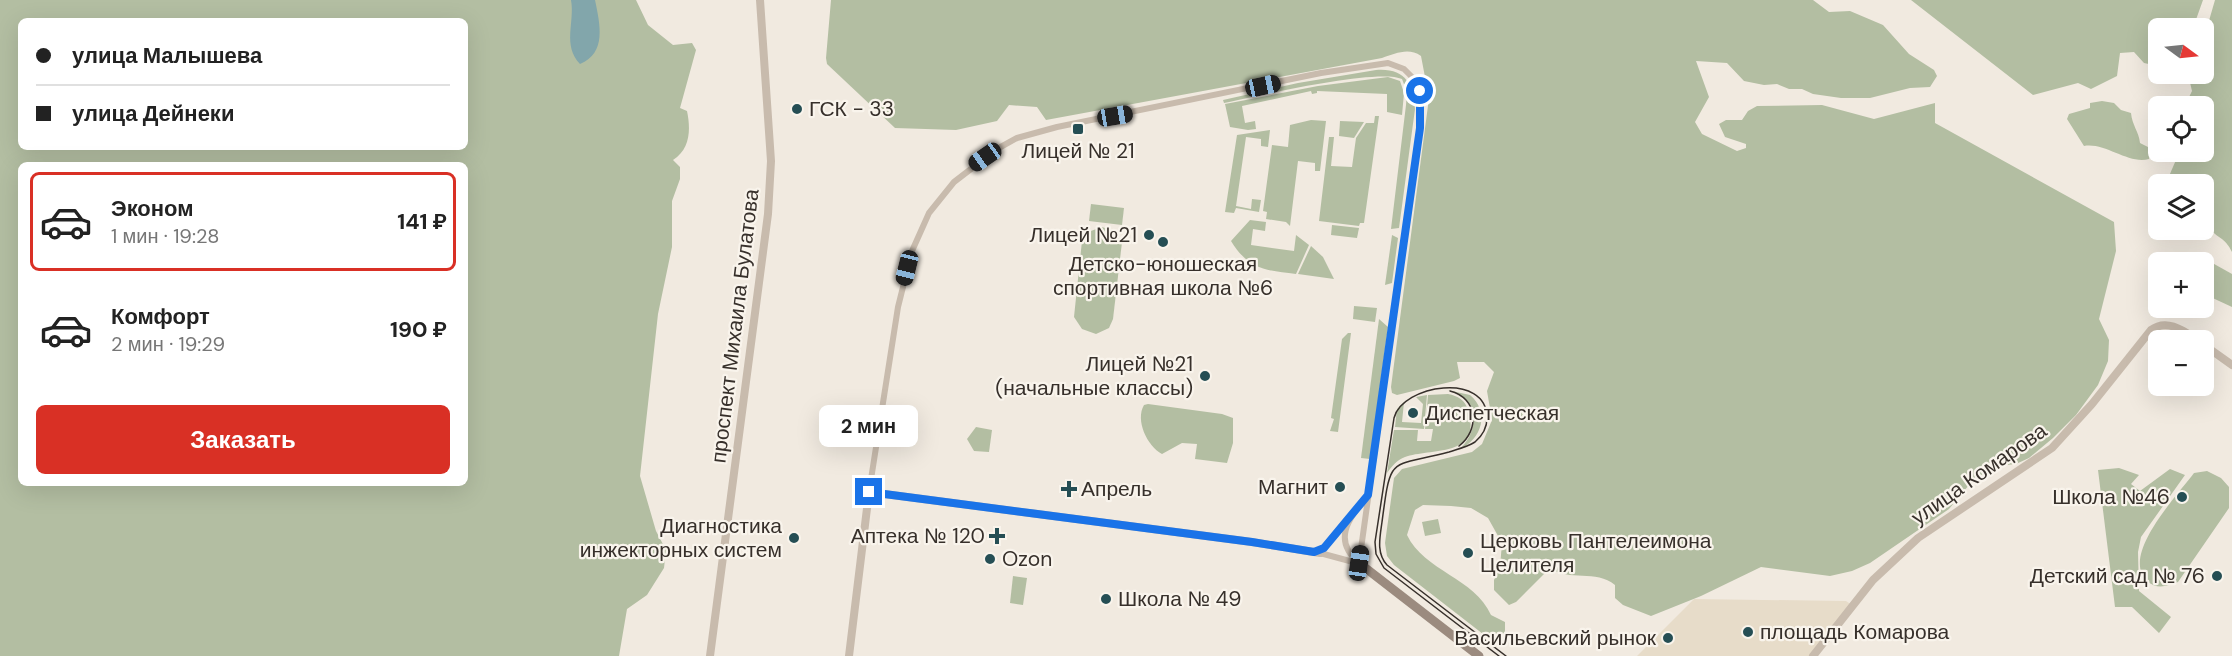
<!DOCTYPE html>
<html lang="ru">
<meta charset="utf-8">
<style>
body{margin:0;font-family:"DM Sans",sans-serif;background:#f2f2f2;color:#222;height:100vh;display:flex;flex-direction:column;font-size:22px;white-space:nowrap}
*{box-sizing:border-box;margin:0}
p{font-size:20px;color:#767676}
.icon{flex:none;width:33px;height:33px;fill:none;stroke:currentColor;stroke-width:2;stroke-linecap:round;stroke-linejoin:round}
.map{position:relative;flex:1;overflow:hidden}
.side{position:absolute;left:18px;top:162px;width:450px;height:324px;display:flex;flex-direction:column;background:#fff;border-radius:9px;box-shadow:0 6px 24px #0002}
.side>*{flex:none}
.banner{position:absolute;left:18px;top:18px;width:450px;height:132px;border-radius:9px;box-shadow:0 6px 24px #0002;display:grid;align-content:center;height:132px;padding:0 18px;background:#fff}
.needle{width:39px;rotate:105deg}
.controls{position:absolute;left:2148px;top:18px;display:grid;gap:12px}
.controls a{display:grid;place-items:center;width:66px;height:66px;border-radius:9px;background:#fff;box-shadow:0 6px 24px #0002;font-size:30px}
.end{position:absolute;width:27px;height:27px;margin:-14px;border:8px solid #1a73e8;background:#fff;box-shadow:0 0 0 3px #fff}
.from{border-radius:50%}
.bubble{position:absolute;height:42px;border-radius:9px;background:#fff;box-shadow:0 6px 24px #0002;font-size:20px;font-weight:700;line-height:42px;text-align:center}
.car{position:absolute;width:18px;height:36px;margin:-18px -9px;border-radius:8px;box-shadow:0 0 4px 2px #0007;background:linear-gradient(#222 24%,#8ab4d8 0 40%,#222 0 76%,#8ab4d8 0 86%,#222 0)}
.banner b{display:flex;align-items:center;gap:21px;height:57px;font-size:22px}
.banner b+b{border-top:2px solid #e0e0e0}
.banner i{width:15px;height:15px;background:#222}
ul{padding:10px 0 0;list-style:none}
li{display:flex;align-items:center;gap:18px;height:99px;margin:0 12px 9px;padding:0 6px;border:3px solid transparent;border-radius:9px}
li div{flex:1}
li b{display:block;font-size:22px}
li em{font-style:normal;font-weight:700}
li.selected{border-color:#d93025}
li>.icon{width:54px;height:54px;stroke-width:1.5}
.cta{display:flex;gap:12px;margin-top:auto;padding:12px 18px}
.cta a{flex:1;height:69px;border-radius:9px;background:#d93025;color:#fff;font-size:24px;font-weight:700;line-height:69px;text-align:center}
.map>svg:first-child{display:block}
</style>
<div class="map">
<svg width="2232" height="656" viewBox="0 0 2232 656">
<rect width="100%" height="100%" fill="#f1eae0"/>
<g fill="#b3bea2" fill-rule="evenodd">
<path d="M0,0H636L648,25L673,45L692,43L696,50L680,108L687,111C691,130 690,149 673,160L680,167V179L672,201V247L658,314L640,476L656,531L666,550L664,568L647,595L627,609L619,656H0ZM21,21H465V147H21ZM21,165H465V483H21Z"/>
<path d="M831,0H1813L1829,12L1850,11L1883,25L1909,54L1934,70L1937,76L1930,87L1910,88L1870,98H1841L1813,94L1802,89H1789L1777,84L1764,85L1744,81L1727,63L1696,61L1709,97L1695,122L1702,134L1737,151L1746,148V144L1725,137L1719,124L1726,120H1742L1748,111L1757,106L1822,105L1874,119L1935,103V123L2114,222L2116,251L2099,319L2109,340L2108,361L2098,385L2076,415L2053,438L2029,458L2016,464L1997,466L1974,479L1949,509L1870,563L1852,571L1830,576L1761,567L1701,596L1651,616L1623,605L1615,598V585C1596,569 1569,582 1550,568L1516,602L1509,605L1494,590V580L1500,567L1502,543L1488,518L1471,508L1451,506L1423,505L1415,510L1407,535C1424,571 1475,578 1491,615L1505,622V631L1498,642L1492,641L1394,565L1387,556L1385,543L1394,478L1402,469L1472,452L1482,444L1492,420L1487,391L1494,372L1484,362H1457L1460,378L1454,381L1397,395L1392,393L1391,387L1429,98L1421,56C1408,47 1395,54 1382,58L1046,120L1037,107L1009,105L997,121L956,130L895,128L827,64L826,58Z"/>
<polygon points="1911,0 2203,0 2193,28 2158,28 2158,66 2144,63 2134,52 2120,53 2117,76 2091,89 2078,83 2033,95"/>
<path d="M2215,0H2232V252C2225,237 2218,239 2209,228C2200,218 2204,197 2204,184H2168C2168,172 2178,162 2177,152H2204V106H2175L2187,101L2192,91L2188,74H2204V38Z"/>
<path d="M1376,70C1405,68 1413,83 1415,109L1399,228L1391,229L1406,105L1407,92L1402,79C1377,68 1257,96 1224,103L1223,100L1298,83Z"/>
<polygon points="1388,77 1400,81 1404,93 1402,115 1387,112 1387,94 1317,91 1317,93 1312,94 1311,91 1242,106 1245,123 1255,121 1256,129 1248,130 1230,127 1225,104 1318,86"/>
<path d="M2102,101L2114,103L2121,110L2131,113C2132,125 2139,132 2140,143L2150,148L2149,159C2129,165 2105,142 2084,146L2067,119L2069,114L2090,108V103Z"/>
<polygon points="1375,116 1379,116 1364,223 1360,223 1359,226 1319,221 1329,137 1334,137 1331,166 1352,167 1356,138 1366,123 1374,123"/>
<polygon points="1311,120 1326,121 1320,171 1315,171 1315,163 1298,161 1290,226 1286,222 1266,219 1267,212 1263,211 1272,145 1288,147 1290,125"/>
<polygon points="1340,121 1364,122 1354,138 1339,136"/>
<polygon points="1270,130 1268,147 1261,146 1261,139 1246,137 1236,206 1251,209 1252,199 1261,200 1259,212 1236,208 1234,213 1225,212 1237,135"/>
<polygon points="1091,204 1124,208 1122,225 1089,221"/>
<path d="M1250,220L1266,222L1265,231L1253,229L1251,245L1294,251L1296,235L1309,245L1296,274C1265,270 1249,270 1231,241Z"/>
<polygon points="1332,225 1359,228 1357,238 1331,235"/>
<polygon points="1102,227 1114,231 1122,242 1113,319 1109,328 1096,334 1082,329 1074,317 1082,241 1088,232"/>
<polygon points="1392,235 1398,238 1392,283 1385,285"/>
<polygon points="1311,246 1323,257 1334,279 1298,274"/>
<polygon points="2207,260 2232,274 2232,307 2204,294 2204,266"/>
<polygon points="1354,306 1377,308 1375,322 1353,319"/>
<polygon points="1379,319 1388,327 1370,459 1361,458"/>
<polygon points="1348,333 1351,333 1338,432 1330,431 1334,419 1331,418 1342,339"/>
<path d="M1447,390L1470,395C1490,412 1482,439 1460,449C1481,428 1479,398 1447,390Z"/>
<path d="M1448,394C1458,396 1465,400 1468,410C1483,458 1430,448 1405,457C1397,460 1392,466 1387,473L1394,430H1418L1417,441H1431L1433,429H1425L1428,395Z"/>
<polygon points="1427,395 1424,429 1395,427 1397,409 1404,402 1402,422 1421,423 1423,404 1416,397"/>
<path d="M1148,404L1222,414L1233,418V443L1227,463L1195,459L1197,444L1182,443L1162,454C1147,446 1135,420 1144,405Z"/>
<polygon points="976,427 992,430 989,452 974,451 967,439"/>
<polygon points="2119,468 2139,475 2131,484 2140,491 2170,469 2185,475 2141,537 2138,552 2139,591 2171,617 2159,633 2132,607 2115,607 2098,470"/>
<path d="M2207,471L2221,478L2229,487V508L2178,582C2167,586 2157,590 2147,581C2120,555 2177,496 2194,473Z"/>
<polygon points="1438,519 1441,533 1425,536 1422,522"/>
<polygon points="1013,576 1027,578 1023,605 1010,603"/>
</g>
<polygon fill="#e7dcc9" points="1694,599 1846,601 1855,607 1816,656 1637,656"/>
<path fill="#82a6ab" d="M571,0H595C600,24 607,53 580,64C562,45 575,23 571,0Z"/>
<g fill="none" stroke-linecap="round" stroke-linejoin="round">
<g stroke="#c8bbad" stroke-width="6">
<polyline points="869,492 898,307 912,251 929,213 954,182 997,149 1017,138 1057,127 1321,73 1388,63 1404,69 1416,81 1421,109 1420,128 1359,563"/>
<polyline points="1314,552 1324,548 1346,523"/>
<polyline points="1320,553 1357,563"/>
<path d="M1359,563C1331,539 1350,518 1367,496"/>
</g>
<g stroke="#c8bbad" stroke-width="8">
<polyline points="2204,345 2232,365"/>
<polyline points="710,656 768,214 771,161 760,0"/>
<polyline points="849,656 869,492 1252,542 1320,553"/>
<path d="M1813,656L1873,580L1918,538L2052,448L2092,404L2151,330C2167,318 2184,331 2198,340"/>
</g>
<polyline stroke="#9b8b7f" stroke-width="9" points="1359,563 1479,656"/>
<g stroke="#37302b" stroke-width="1.5">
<path d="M1450,391C1478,398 1480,430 1459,446"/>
<path d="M1499,656L1384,568L1376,554L1375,542L1394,418C1402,385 1487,371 1487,418C1487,427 1482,436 1475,442C1467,447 1458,449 1449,452C1389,468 1391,453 1382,522C1380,537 1376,553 1387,565L1506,656"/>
</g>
</g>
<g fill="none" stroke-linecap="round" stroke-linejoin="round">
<polyline stroke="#1a73e8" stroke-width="8" points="869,492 1252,542 1314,552 1324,548 1368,495 1420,128 1420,91"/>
</g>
<g fill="#254e54" stroke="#f9f4ec" stroke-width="2">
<circle cx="797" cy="109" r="6"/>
<rect x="1072" y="123" width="12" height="12" rx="3"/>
<circle cx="1149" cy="235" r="6"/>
<circle cx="1163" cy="242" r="6"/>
<circle cx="1205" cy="376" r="6"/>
<circle cx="1413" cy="413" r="6"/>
<circle cx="1340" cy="487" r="6"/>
<path d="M1066 480h6v6h6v6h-6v6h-6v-6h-6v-6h6z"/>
<circle cx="2182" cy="497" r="6"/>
<path d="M994 527h6v6h6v6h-6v6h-6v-6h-6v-6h6z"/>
<circle cx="794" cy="538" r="6"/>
<circle cx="1468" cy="553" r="6"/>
<circle cx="990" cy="559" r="6"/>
<circle cx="2217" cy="576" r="6"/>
<circle cx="1106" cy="599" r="6"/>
<circle cx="1748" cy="632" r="6"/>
<circle cx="1668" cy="638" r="6"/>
</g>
<g text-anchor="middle" stroke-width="4.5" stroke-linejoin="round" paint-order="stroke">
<g font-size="21" fill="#37302b" stroke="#f9f4ec" text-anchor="end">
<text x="809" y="116" text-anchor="start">ГСК - 33</text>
<text x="1078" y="158" text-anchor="middle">Лицей № 21</text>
<text x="1137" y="242">Лицей №21</text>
<text x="1163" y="271" text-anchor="middle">Детско-юношеская<tspan x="1163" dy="24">спортивная школа №6</tspan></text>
<text x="1193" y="371">Лицей №21<tspan x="1193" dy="24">(начальные классы)</tspan></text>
<text x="1425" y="420" text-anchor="start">Диспетческая</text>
<text x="1328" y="494">Магнит</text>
<text x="1081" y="496" text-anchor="start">Апрель</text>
<text x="2170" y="504">Школа №46</text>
<text x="782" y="533">Диагностика<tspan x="782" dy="24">инжекторных систем</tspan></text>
<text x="985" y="543">Аптека № 120</text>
<text x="1480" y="548" text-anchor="start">Церковь Пантелеимона<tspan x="1480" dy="24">Целителя</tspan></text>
<text x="1002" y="566" text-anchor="start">Ozon</text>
<text x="2205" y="583">Детский сад № 76</text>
<text x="1118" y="606" text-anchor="start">Школа № 49</text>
<text x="1760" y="639" text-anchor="start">площадь Комарова</text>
<text x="1656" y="645">Васильевский рынок</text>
</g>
<g font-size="21" fill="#37302b" stroke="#f9f4ec">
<text transform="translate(735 326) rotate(-83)" y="7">проспект Михаила Булатова</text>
<text transform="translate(1979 474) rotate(-35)" y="7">улица Комарова</text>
</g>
</g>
</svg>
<div class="controls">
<a><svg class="needle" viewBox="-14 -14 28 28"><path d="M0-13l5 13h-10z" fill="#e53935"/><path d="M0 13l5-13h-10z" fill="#767676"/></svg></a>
<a><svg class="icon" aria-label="locate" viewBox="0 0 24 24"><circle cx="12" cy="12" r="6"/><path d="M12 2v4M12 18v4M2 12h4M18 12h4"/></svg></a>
<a><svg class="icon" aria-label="layers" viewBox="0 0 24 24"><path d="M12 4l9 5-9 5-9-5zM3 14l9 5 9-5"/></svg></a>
<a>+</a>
<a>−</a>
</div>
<i class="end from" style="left:1420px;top:91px"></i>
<i class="end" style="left:869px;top:492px"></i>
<div class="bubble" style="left:819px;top:405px;width:99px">2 мин</div>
<i class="car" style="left:1263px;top:86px;rotate:78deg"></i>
<i class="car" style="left:1115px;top:116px;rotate:80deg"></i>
<i class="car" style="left:985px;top:157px;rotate:235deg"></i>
<i class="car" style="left:907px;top:268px;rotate:194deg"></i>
<i class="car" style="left:1359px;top:563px;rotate:8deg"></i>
<div class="banner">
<b><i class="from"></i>улица Малышева</b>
<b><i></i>улица Дейнеки</b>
</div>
<section class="side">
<ul>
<li class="selected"><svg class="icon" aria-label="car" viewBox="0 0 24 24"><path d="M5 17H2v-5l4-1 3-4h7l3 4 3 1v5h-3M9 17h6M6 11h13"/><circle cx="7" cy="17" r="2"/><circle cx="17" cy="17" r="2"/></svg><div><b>Эконом</b><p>1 мин · 19:28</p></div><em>141 ₽</em></li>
<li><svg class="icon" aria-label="car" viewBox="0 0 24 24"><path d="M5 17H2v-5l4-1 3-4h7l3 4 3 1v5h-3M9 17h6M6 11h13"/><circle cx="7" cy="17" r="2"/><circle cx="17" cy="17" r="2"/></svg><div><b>Комфорт</b><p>2 мин · 19:29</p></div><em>190 ₽</em></li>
</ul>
<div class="cta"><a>Заказать</a></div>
</section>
</div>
